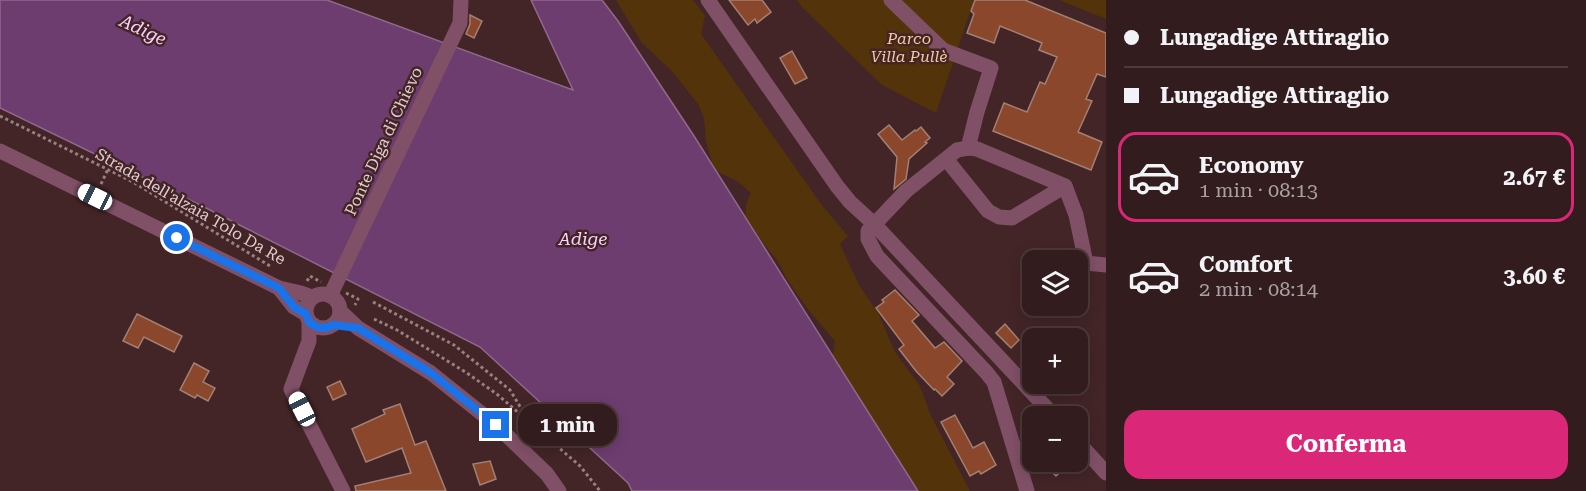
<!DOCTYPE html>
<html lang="it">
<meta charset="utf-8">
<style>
body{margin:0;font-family:"Roboto Serif",serif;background:#3d292a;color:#f1f3f6;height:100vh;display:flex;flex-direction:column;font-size:22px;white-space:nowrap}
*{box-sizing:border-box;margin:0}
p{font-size:20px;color:#a8a1a4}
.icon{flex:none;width:33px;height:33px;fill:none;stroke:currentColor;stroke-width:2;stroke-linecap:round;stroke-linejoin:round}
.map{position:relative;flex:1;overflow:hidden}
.side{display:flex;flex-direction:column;background:#321c1d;width:480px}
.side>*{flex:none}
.guide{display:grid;align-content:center;height:132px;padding:0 18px;background:#321c1d}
.fabs{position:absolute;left:1022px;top:250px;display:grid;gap:12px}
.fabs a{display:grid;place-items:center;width:66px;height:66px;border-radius:12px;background:#321c1d;box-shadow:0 3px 15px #0003,0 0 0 2px #4d3a3b;font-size:30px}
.end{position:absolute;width:27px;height:27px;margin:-14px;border:8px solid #1a73e8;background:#fff;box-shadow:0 0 0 3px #fff}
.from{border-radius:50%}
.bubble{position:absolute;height:42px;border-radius:18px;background:#321c1d;box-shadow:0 3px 15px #0003,0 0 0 2px #4d3a3b;font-size:20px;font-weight:700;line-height:42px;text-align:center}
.car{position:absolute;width:18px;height:36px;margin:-18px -9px;border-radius:8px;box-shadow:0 0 4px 2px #0007;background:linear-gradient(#fff 24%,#345 0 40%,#fff 0 76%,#345 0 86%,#fff 0)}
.guide b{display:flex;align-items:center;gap:21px;height:57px;font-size:22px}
.guide b+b{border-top:2px solid #4d3a3b}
.guide i{width:15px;height:15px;background:#f1f3f6}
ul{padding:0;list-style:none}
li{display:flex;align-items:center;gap:18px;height:90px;margin:0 12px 9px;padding:0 6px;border:3px solid transparent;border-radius:18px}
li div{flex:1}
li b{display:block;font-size:22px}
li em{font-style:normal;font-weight:700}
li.selected{border-color:#db2777}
li>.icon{width:54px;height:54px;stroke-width:1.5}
.button{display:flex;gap:12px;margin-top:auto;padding:12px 18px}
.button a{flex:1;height:69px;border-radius:18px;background:#db2777;color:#fff;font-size:24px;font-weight:700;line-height:69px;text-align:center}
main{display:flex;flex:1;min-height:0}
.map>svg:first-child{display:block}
</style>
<main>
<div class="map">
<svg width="1106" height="491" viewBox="0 0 1106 491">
<rect width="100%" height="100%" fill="#432527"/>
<g fill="#533309">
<polygon points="616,0 693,0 705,16 701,34 821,204 848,236 840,244 859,285 878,313 895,352 920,386 931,416 970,491 877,491 831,370 835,341 807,308 787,279 777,260 745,221 746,204 751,193 737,181 714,170 706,141 704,118 698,104 672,71 642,43"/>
<polygon points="797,0 974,0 936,113 882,85 801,6"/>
<polygon points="1059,0 1106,0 1106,19"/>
</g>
<polygon fill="#6d3d70" stroke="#90688c" stroke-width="1.5" points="0,0 327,0 573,90 531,0 602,0 618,21 694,136 918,491 632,491 628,483 480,347 204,207 0,108"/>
<g fill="#8a472c" stroke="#a28074" stroke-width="1.5">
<polygon points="729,0 762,0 771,12 757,23 755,19 748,25"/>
<polygon points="975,0 1025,0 1106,33 1106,77 1097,74 1086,99 1092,101 1078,132 1102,142 1091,170 993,131 1004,103 1027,112 1040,82 1045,84 1057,57 1039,50 1042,43 1000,26 994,43 967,33 974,14 971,11"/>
<polygon points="470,15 482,21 474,38 466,34 470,24"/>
<polygon points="792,51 807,78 795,84 780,58"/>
<polygon points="889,125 902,140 915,130 916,131 921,127 930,138 925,142 927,143 909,159 906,179 894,189 897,157 878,134"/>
<polygon points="895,290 919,315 912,321 935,348 944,342 962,361 947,377 954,384 942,396 935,389 934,390 916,371 899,349 904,345 876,308 884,302 882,300"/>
<polygon points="137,314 182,336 174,352 144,337 138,348 123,341"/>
<polygon points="1005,324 1019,340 1011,348 996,333"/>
<polygon points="194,363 209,371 203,382 215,388 208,401 197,395 195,398 180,390"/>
<polygon points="340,381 346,394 333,400 327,387"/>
<polygon points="400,404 415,445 426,441 446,491 356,491 355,486 411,473 402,448 366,462 352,429 385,414 383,410"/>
<polygon points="955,415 973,448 984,442 996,465 981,474 979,471 970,476 941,422"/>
<polygon points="490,461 496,479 480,485 473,464"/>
<polygon points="1042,462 1071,462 1056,476"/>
</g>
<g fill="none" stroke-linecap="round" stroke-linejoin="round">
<g stroke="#998081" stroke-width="3" stroke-dasharray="3 3" stroke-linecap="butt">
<polyline points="0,116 133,182 270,266"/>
<polyline points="101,184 108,169"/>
<polyline points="307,281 310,276 321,282"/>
<polyline points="346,293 358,299 355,305"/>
<polyline points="373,302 454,345 510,390 530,423 522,431"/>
<polyline points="374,319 397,330 467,373 498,395 580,466 600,491"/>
</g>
<g stroke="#805067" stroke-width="15">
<polyline points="708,0 837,186 850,202 874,224 1055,417"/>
<polyline points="891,0 943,50 991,68 977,112 968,148"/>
<polyline points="0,151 279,288 301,293 312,297"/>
<polyline points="946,159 988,211 999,217 1012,218 1065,186 977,149 968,148 957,150 906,191 868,231 868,239 877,256 986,372 994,382 1027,491"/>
<polyline points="1065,186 1076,215 1086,263 1106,265"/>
<polyline points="279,288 294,307 306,314"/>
<circle cx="323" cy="311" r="17"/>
<polyline points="330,296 460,23 461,0"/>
<polyline points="340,311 358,328 431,373 496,425 547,474 559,491"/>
<polyline points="309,322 309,341 291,389 343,491"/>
<polyline points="1077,441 1106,473"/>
</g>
</g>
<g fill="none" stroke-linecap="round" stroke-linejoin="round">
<polyline stroke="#1a73e8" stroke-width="8" points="177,238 279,288 294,307 306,314 309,322 317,327 326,328 333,325 358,328 431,373 496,425"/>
</g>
<g text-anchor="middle" stroke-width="5" stroke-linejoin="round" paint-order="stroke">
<g font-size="16" font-style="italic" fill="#f5c99b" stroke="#432527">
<text x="909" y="44">Parco<tspan x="909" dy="18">Villa Pullè</tspan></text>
</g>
<g font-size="16" fill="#e1cccd" stroke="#432527">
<text transform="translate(383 141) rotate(-65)" y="6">Ponte Diga di Chievo</text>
<text transform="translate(191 206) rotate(30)" y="6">Strada dell'alzaia Tolo Da Re</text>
</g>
<g font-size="18" font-style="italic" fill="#fbcffe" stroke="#432527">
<text transform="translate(143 30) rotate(25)" y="6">Adige</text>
<text x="583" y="245">Adige</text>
</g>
</g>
</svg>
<div class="fabs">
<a><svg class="icon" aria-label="layers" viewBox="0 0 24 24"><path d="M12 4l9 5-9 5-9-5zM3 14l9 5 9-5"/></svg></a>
<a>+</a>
<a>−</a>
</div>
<i class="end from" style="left:177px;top:238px"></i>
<i class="end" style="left:496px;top:425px"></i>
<div class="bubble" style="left:518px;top:404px;width:99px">1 min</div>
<i class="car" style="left:95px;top:197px;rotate:296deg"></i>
<i class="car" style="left:302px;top:409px;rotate:333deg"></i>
</div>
<section class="side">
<div class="guide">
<b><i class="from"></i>Lungadige Attiraglio</b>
<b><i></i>Lungadige Attiraglio</b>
</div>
<ul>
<li class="selected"><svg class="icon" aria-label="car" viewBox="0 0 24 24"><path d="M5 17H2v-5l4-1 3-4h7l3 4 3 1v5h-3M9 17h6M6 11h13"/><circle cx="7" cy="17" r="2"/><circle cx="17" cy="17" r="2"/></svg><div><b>Economy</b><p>1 min · 08:13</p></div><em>2.67 €</em></li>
<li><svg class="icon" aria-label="car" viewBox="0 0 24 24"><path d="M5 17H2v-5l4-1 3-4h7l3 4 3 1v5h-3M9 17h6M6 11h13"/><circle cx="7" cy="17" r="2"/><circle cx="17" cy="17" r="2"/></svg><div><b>Comfort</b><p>2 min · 08:14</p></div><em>3.60 €</em></li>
</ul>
<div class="button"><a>Conferma</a></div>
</section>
</main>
